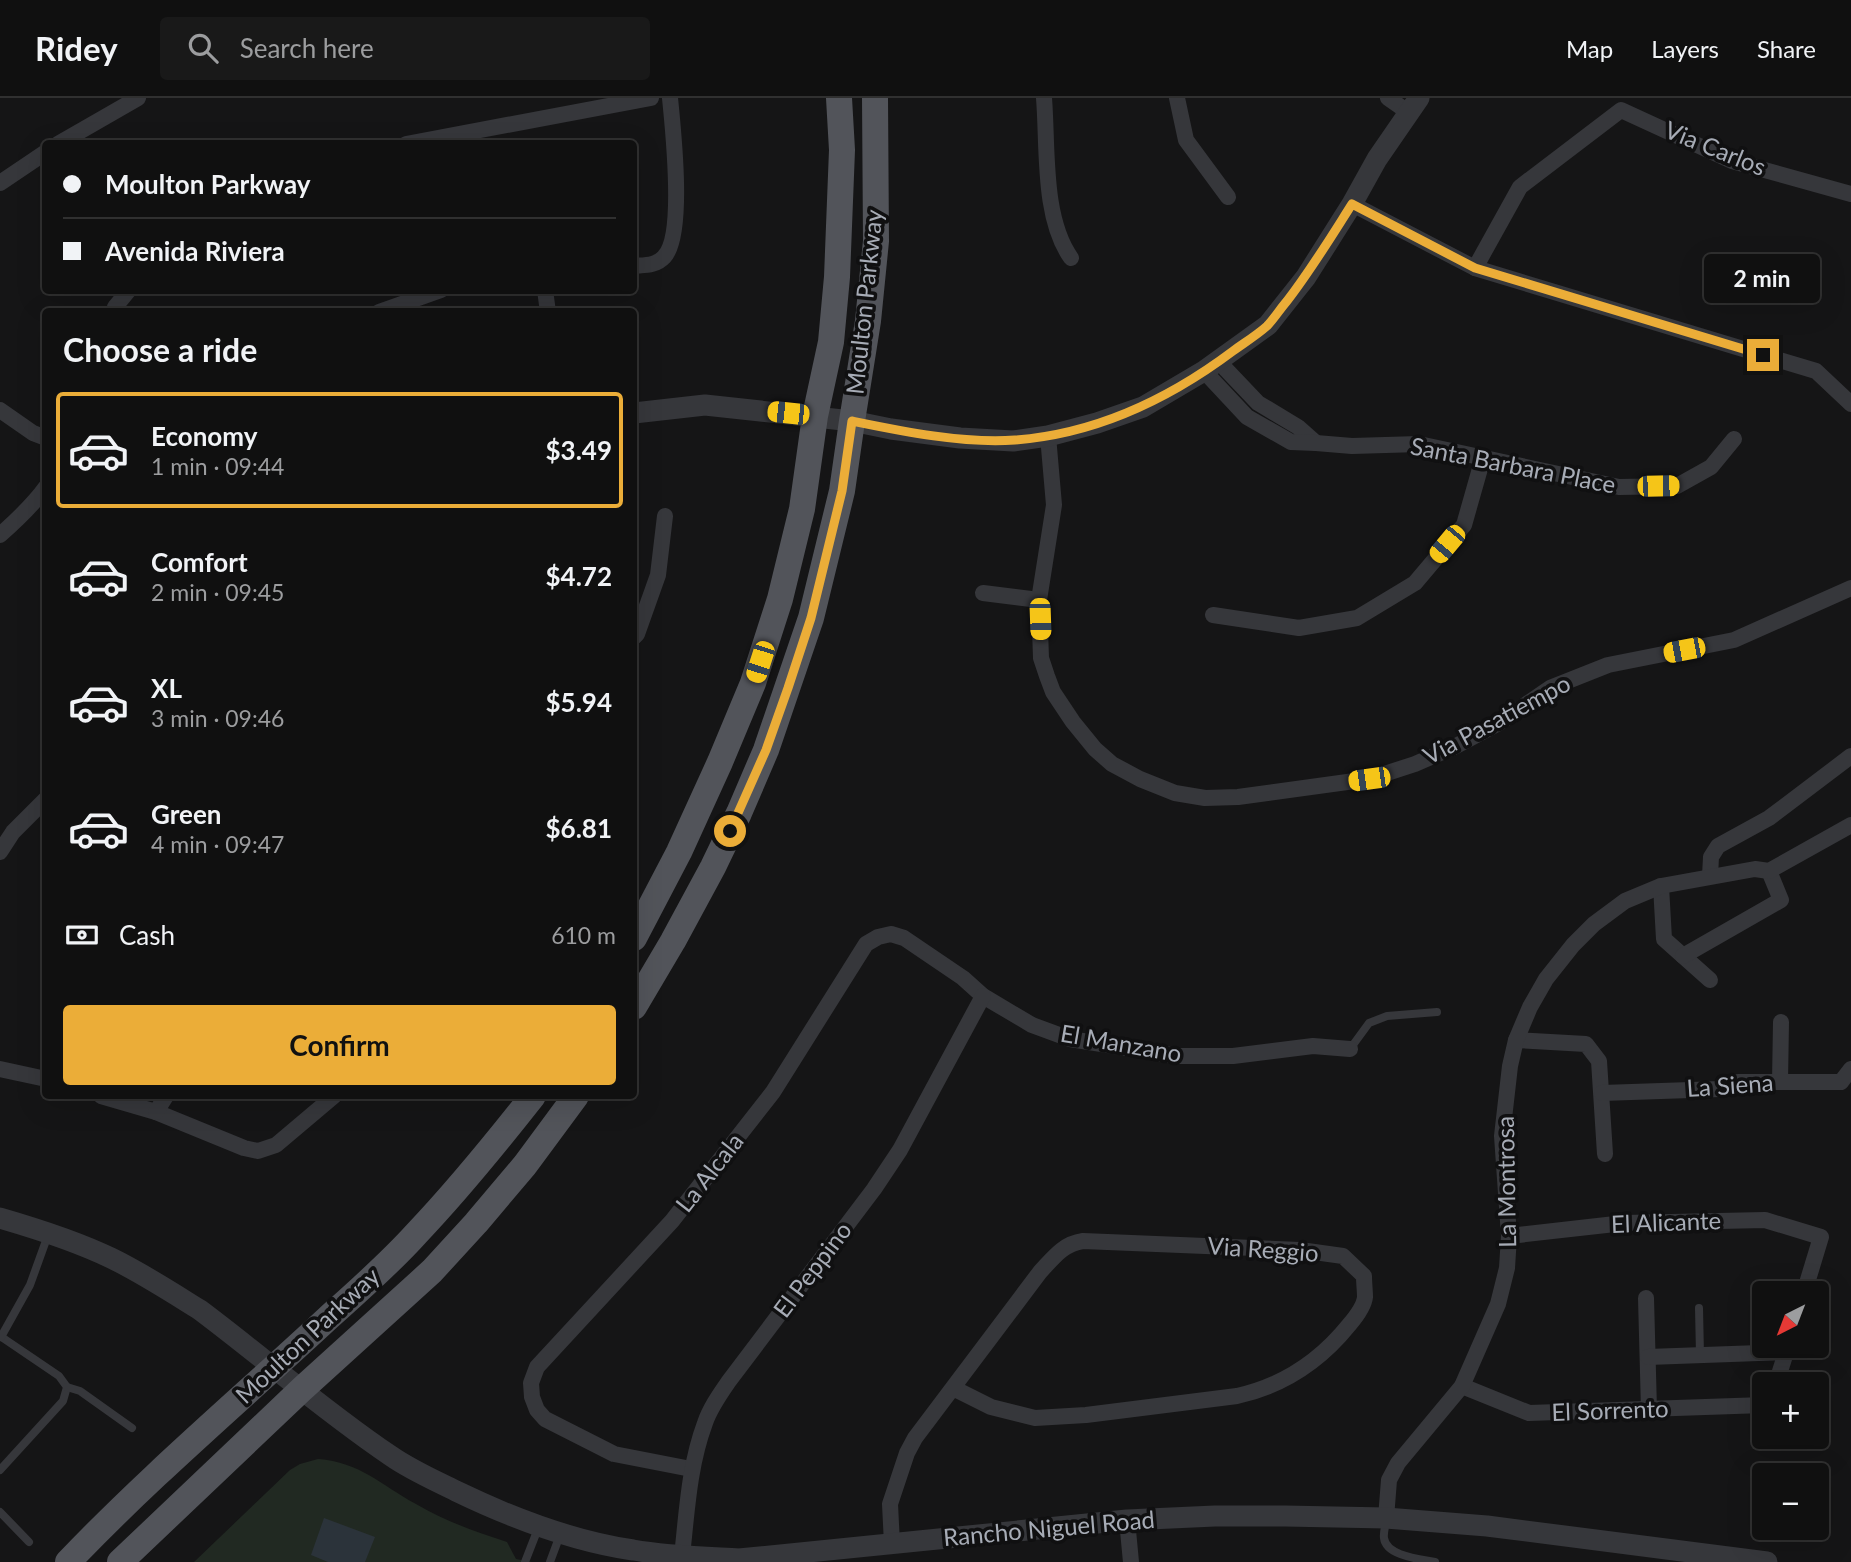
<!DOCTYPE html>
<meta charset="utf-8">
<style>
body{margin:0;font-family:Lato,sans-serif;background:#191919;color:#f1f3f6;height:100vh;display:flex;flex-direction:column;font-size:26px;white-space:nowrap}
*{box-sizing:border-box;margin:0}
p{font-size:23px;color:#9c9d9f}
.icon{flex:none;width:38px;height:38px;fill:none;stroke:currentColor;stroke-width:2;stroke-linecap:round;stroke-linejoin:round}
.map{position:relative;flex:1;overflow:hidden}
.panel{position:absolute;left:42px;top:210px;width:595px;height:791px;display:flex;flex-direction:column;background:#101010;border-radius:7px;box-shadow:0 7px 28px #0002,0 0 0 2px #303030}
.panel>*{flex:none}
.hud{position:absolute;left:42px;top:42px;width:595px;height:154px;border-radius:7px;box-shadow:0 7px 28px #0002,0 0 0 2px #303030;display:grid;align-content:center;height:154px;padding:0 21px;background:#101010}
.needle{width:46px;rotate:222deg}
.controls{position:absolute;left:1752px;top:1183px;display:grid;gap:14px}
.controls a{display:grid;place-items:center;width:77px;height:77px;border-radius:7px;background:#101010;box-shadow:0 7px 28px #0002,0 0 0 2px #303030;font-size:35px}
.end{position:absolute;width:32px;height:32px;margin:-16px;border:9px solid #ebad38;background:#111;box-shadow:0 0 0 4px #111}
.from{border-radius:50%}
.bubble{position:absolute;height:49px;border-radius:7px;background:#101010;box-shadow:0 7px 28px #0002,0 0 0 2px #303030;font-size:23px;font-weight:700;line-height:49px;text-align:center}
.car{position:absolute;width:21px;height:42px;margin:-21px -10px;border-radius:9px;box-shadow:0 0 5px 2px #0007;background:linear-gradient(#f5c518 24%,#345 0 40%,#f5c518 0 76%,#345 0 86%,#f5c518 0)}
.hud b{display:flex;align-items:center;gap:24px;height:66px;font-size:26px}
.hud b+b{border-top:2px solid #303030}
.hud i{width:18px;height:18px;background:#f1f3f6}
ul{padding:0;list-style:none}
li{display:flex;align-items:center;gap:21px;height:116px;margin:0 14px 10px;padding:0 7px;border:4px solid transparent;border-radius:7px}
li div{flex:1}
li b{display:block;font-size:26px}
li em{font-style:normal;font-weight:700}
li.on{border-color:#ebad38}
li>.icon{width:63px;height:63px;stroke-width:1.5}
h2{padding:0 21px;font-size:32px;line-height:84px}
.pay{display:flex;align-items:center;gap:18px;height:77px;padding:0 21px;font-size:26px}
.pay p{margin-inline-start:auto}
.action{display:flex;gap:14px;margin-top:auto;padding:14px 21px}
.action a{flex:1;height:80px;border-radius:7px;background:#ebad38;color:#111;font-size:28px;font-weight:700;line-height:80px;text-align:center}
header{display:flex;align-items:center;gap:42px;box-sizing:border-box;height:98px;padding:0 35px;background:#101010;border-bottom:2px solid #303030}
header strong{font-size:33px}
nav{display:flex;gap:38px;margin-inline-start:auto;font-size:24px}
.search{width:490px;height:63px;background:#191919;display:flex;align-items:center;gap:18px;box-sizing:border-box;padding:0 24px;border-radius:7px;color:#9c9d9f;font-size:26px}
.map>svg:first-child{display:block}
</style>
<header>
<strong>Ridey</strong>
<div class="search"><svg class="icon" aria-label="search" viewBox="0 0 24 24"><circle cx="10" cy="10" r="6"/><path d="M15 15l6 6"/></svg>Search here</div>
<nav><a>Map</a><a>Layers</a><a>Share</a></nav>
</header>
<div class="map">
<svg width="1851" height="1464" viewBox="0 0 1851 1464">
<rect width="100%" height="100%" fill="#151516"/>
<path fill="#212922" d="M318,1361C360,1364 381,1387 416,1406C445,1423 476,1434 507,1444L516,1461L532,1464H194L290,1372L300,1366Z"/>
<polygon fill="#2b333a" points="324,1420 375,1439 365,1464 328,1464 311,1457"/>
<g fill="none" stroke-linecap="round" stroke-linejoin="round">
<g stroke="#36373b" stroke-width="8">
<polyline points="1350,951 1369,925 1387,918 1437,914"/>
<polyline points="1699,1210 1700,1257"/>
<polyline points="0,1238 59,1278 67,1289 63,1303 0,1372"/>
<polyline points="1,1239 30,1187 48,1137"/>
<polyline points="67,1289 80,1293 132,1330"/>
<polyline points="0,1414 29,1444"/>
<path d="M1386,1422C1386,1427 1383,1434 1384,1440C1386,1458 1420,1461 1435,1464"/>
<polyline points="525,1464 539,1428"/>
<polyline points="550,1464 560,1437"/>
</g>
<g stroke="#36373b" stroke-width="16">
<path d="M1044,0C1048,49 1042,119 1071,160"/>
<polyline points="1177,0 1186,42 1228,99"/>
<polyline points="1388,0 1408,14"/>
<polyline points="58,46 138,0"/>
<polyline points="406,46 651,0"/>
<polyline points="0,85 46,54"/>
<polyline points="1352,106 1475,170 1816,273 1851,306"/>
<path d="M634,168C644,167 656,168 664,159C685,138 673,31 670,0"/>
<polyline points="1475,170 1520,89 1621,12 1732,63 1851,96"/>
<polyline points="545,192 548,214"/>
<polyline points="115,209 129,192"/>
<polyline points="379,214 441,192"/>
<polyline points="1219,264 1258,305 1298,329 1316,345"/>
<polyline points="1204,273 1247,319 1291,344 1316,345 1352,348 1419,346 1619,389 1677,388 1711,369 1734,341"/>
<polyline points="0,312 33,335 46,340"/>
<polyline points="1048,338 1054,407 1039,502 1041,560 1047,578 1053,594 1073,624 1095,651 1112,666 1140,681 1175,695 1205,700 1238,699 1369,681 1415,666 1456,648 1499,625 1550,590 1608,567 1734,542 1851,490"/>
<path d="M0,437C17,422 33,407 46,389"/>
<polyline points="983,495 1039,502"/>
<polyline points="1213,517 1299,530 1357,520 1415,485 1464,427 1483,360"/>
<polyline points="634,539 637,536 658,477 665,418"/>
<polyline points="0,754 13,734 46,701"/>
<polyline points="1710,778 1711,759 1718,748 1769,720 1851,658"/>
<polyline points="1661,788 1664,841 1710,882"/>
<polyline points="1683,858 1781,802 1769,773"/>
<polyline points="1516,942 1586,946 1599,963 1605,1056"/>
<polyline points="0,971 46,981"/>
<polyline points="1780,984 1781,924"/>
<polyline points="1602,995 1720,991 1738,984 1841,984 1851,971"/>
<polyline points="101,998 156,1014 244,1050 258,1053 276,1047 334,998"/>
<polyline points="156,1014 166,998"/>
<polyline points="1509,1138 1624,1125 1765,1122 1821,1139 1804,1195"/>
<polyline points="1646,1200 1649,1312"/>
<polyline points="1648,1259 1786,1254"/>
<polyline points="1776,1286 1788,1248"/>
<polyline points="1462,1288 1529,1315 1764,1307"/>
<polyline points="691,1371 614,1356 545,1321 537,1312 532,1299 531,1285 537,1269 672,1123 773,994 866,846 878,839 891,836 904,840 963,880 983,898 1032,927 1070,941 1177,958 1233,958 1313,948 1350,951"/>
<polyline points="1386,1420 1389,1382 1398,1365 1462,1288 1498,1206 1507,1170 1509,1138 1502,1038 1510,968 1516,942 1530,909 1546,881 1573,847 1594,826 1625,803 1661,788 1755,771 1769,773 1851,727"/>
<polyline points="1127,1422 1131,1464"/>
<path d="M892,1446L890,1406L907,1355L915,1340L1040,1174C1054,1159 1063,1146 1083,1143L1300,1152L1343,1158L1364,1178C1364,1185 1365,1193 1365,1199C1364,1209 1355,1220 1349,1227C1320,1263 1282,1288 1237,1298L1086,1317L1035,1320L991,1309L953,1290"/>
<path d="M682,1458C687,1413 689,1368 705,1325C710,1310 720,1296 729,1283L874,1091L900,1052L983,898"/>
</g>
<g stroke="#36373b" stroke-width="21">
<polyline points="634,315 705,307 852,323 891,331 960,340 1013,343 1048,338 1097,325 1143,309 1204,273 1268,227 1306,179 1352,106 1377,61 1419,0"/>
<path d="M0,1120C38,1131 76,1143 111,1160C142,1175 171,1194 200,1212C264,1260 324,1313 391,1358C411,1372 434,1382 456,1393C512,1420 571,1443 633,1452C668,1458 704,1459 739,1461L1127,1422L1215,1418H1285L1386,1420L1487,1428L1767,1464"/>
</g>
<g stroke="#52545a" stroke-width="26">
<polyline points="634,840 679,754 720,664 753,585 780,501 802,411 815,318 831,244 837,179 842,52 839,0"/>
<polyline points="634,909 673,843 713,769 739,715 766,652 811,520 842,393 852,323 868,223 876,143 875,0"/>
<path d="M68,1464C150,1378 241,1301 328,1220C358,1193 389,1166 416,1136C458,1092 496,1045 533,998"/>
<polyline points="120,1464 302,1291 432,1173 476,1125 525,1067 576,998"/>
</g>
</g>
<g fill="none" stroke-linecap="round" stroke-linejoin="round">
<path stroke="#ebad38" stroke-width="9" d="M730,733L766,652L788,590L811,520L842,393L852,323C901,333 964,346 1015,342C1095,336 1169,301 1233,253C1244,245 1257,237 1267,228C1274,221 1280,211 1287,203C1311,172 1331,139 1352,106L1475,170L1763,257"/>
</g>
<g text-anchor="middle" stroke-width="7" stroke-linejoin="round" paint-order="stroke">
<g font-size="24" fill="#a7acb6" stroke="#101011">
<text transform="translate(1715 51) rotate(22)" y="8">Via Carlos</text>
<text transform="translate(865 204) rotate(-84)" y="8">Moulton Parkway</text>
<text transform="translate(1513 368) rotate(11)" y="8">Santa Barbara Place</text>
<text transform="translate(1497 622) rotate(-28)" y="8">Via Pasatiempo</text>
<text transform="translate(1121 946) rotate(10)" y="8">El Manzano</text>
<text transform="translate(1730 988) rotate(-4)" y="8">La Siena</text>
<text transform="translate(710 1075) rotate(-52)" y="8">La Alcala</text>
<text transform="translate(1507 1084) rotate(-91)" y="8">La Montrosa</text>
<text transform="translate(1666 1125) rotate(-2)" y="8">El Alicante</text>
<text transform="translate(1263 1152) rotate(4)" y="8">Via Reggio</text>
<text transform="translate(813 1172) rotate(-53)" y="8">El Peppino</text>
<text transform="translate(308 1238) rotate(-43)" y="8">Moulton Parkway</text>
<text transform="translate(1610 1313) rotate(-2)" y="8">El Sorrento</text>
<text transform="translate(1049 1431) rotate(-5)" y="8">Rancho Niguel Road</text>
</g>
</g>
</svg>
<div class="controls">
<a><svg class="needle" viewBox="-14 -14 28 28"><path d="M0-13l5 13h-10z" fill="#e53935"/><path d="M0 13l5-13h-10z" fill="#9c9d9f"/></svg></a>
<a>+</a>
<a>−</a>
</div>
<i class="end from" style="left:730px;top:733px"></i>
<i class="end" style="left:1763px;top:257px"></i>
<div class="bubble" style="left:1704px;top:156px;width:116px">2 min</div>
<i class="car" style="left:788px;top:315px;rotate:276deg"></i>
<i class="car" style="left:1658px;top:388px;rotate:89deg"></i>
<i class="car" style="left:1447px;top:446px;rotate:220deg"></i>
<i class="car" style="left:1040px;top:521px;rotate:178deg"></i>
<i class="car" style="left:1684px;top:552px;rotate:259deg"></i>
<i class="car" style="left:760px;top:564px;rotate:198deg"></i>
<i class="car" style="left:1369px;top:681px;rotate:262deg"></i>
<div class="hud">
<b><i class="from"></i>Moulton Parkway</b>
<b><i></i>Avenida Riviera</b>
</div>
<section class="panel">
<h2>Choose a ride</h2>
<ul>
<li class="on"><svg class="icon" aria-label="car" viewBox="0 0 24 24"><path d="M5 17H2v-5l4-1 3-4h7l3 4 3 1v5h-3M9 17h6M6 11h13"/><circle cx="7" cy="17" r="2"/><circle cx="17" cy="17" r="2"/></svg><div><b>Economy</b><p>1 min · 09:44</p></div><em>$3.49</em></li>
<li><svg class="icon" aria-label="car" viewBox="0 0 24 24"><path d="M5 17H2v-5l4-1 3-4h7l3 4 3 1v5h-3M9 17h6M6 11h13"/><circle cx="7" cy="17" r="2"/><circle cx="17" cy="17" r="2"/></svg><div><b>Comfort</b><p>2 min · 09:45</p></div><em>$4.72</em></li>
<li><svg class="icon" aria-label="car" viewBox="0 0 24 24"><path d="M5 17H2v-5l4-1 3-4h7l3 4 3 1v5h-3M9 17h6M6 11h13"/><circle cx="7" cy="17" r="2"/><circle cx="17" cy="17" r="2"/></svg><div><b>XL</b><p>3 min · 09:46</p></div><em>$5.94</em></li>
<li><svg class="icon" aria-label="car" viewBox="0 0 24 24"><path d="M5 17H2v-5l4-1 3-4h7l3 4 3 1v5h-3M9 17h6M6 11h13"/><circle cx="7" cy="17" r="2"/><circle cx="17" cy="17" r="2"/></svg><div><b>Green</b><p>4 min · 09:47</p></div><em>$6.81</em></li>
</ul>
<div class="pay"><svg class="icon" aria-label="cash" viewBox="0 0 24 24"><path d="M3 7h18v10H3z"/><circle cx="12" cy="12" r="2"/></svg>Cash<p>610 m</p></div>
<div class="action"><a>Confirm</a></div>
</section>
</div>
